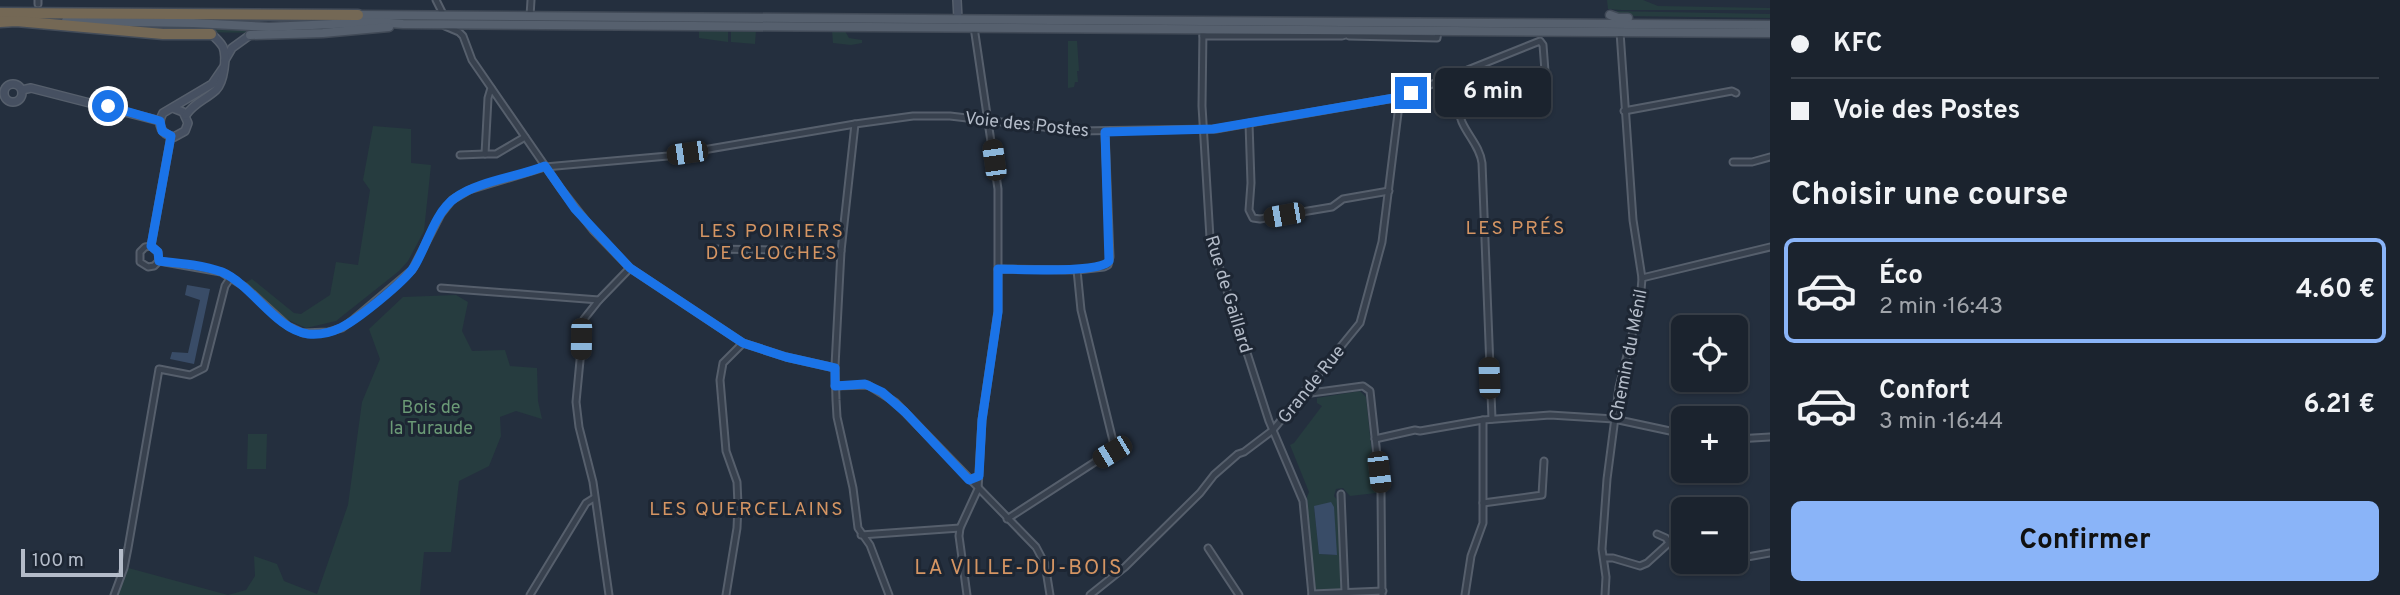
<!DOCTYPE html>
<html lang="fr">
<meta charset="utf-8">
<style>
body{margin:0;font-family:Overpass,sans-serif;background:#282f3a;color:#f1f3f6;height:100vh;display:flex;flex-direction:column;font-size:26px;white-space:nowrap}
*{box-sizing:border-box;margin:0}
p{font-size:23px;color:#a0a4aa}
.icon{flex:none;width:38px;height:38px;fill:none;stroke:currentColor;stroke-width:2;stroke-linecap:round;stroke-linejoin:round}
.map{position:relative;flex:1;overflow:hidden}
.panel{display:flex;flex-direction:column;background:#1b232e;width:630px}
.panel>*{flex:none}
.hud{display:grid;align-content:center;height:154px;padding:0 21px;background:#1b232e}
.fabs{position:absolute;left:1671px;top:315px;display:grid;gap:14px}
.fabs a{display:grid;place-items:center;width:77px;height:77px;border-radius:10px;background:#1b232e;box-shadow:0 2px 5px #0004,0 0 0 2px #39404a;font-size:35px}
.scale{position:absolute;left:21px;bottom:18px;width:102px;box-sizing:border-box;padding-left:7px;border:4px solid #b4bcc9;border-top:0;font-size:19px;line-height:24px;white-space:nowrap;color:#b4bcc9;-webkit-text-stroke:5px #1d2633;paint-order:stroke}
.end{position:absolute;width:32px;height:32px;margin:-16px;border:9px solid #1a73e8;background:#fff;box-shadow:0 0 0 4px #fff}
.from{border-radius:50%}
.bubble{position:absolute;height:49px;border-radius:10px;background:#1b232e;box-shadow:0 2px 5px #0004,0 0 0 2px #39404a;font-size:23px;font-weight:700;line-height:49px;text-align:center}
.car{position:absolute;width:21px;height:42px;margin:-21px -10px;border-radius:9px;box-shadow:0 0 5px 2px #0007;background:linear-gradient(#222 24%,#8ab4d8 0 40%,#222 0 76%,#8ab4d8 0 86%,#222 0)}
.hud b{display:flex;align-items:center;gap:24px;height:66px;font-size:26px}
.hud b+b{border-top:2px solid #39404a}
.hud i{width:18px;height:18px;background:#f1f3f6}
ul{padding:0;list-style:none}
li{display:flex;align-items:center;gap:21px;height:105px;margin:0 14px 10px;padding:0 7px;border:4px solid transparent;border-radius:10px}
li div{flex:1}
li b{display:block;font-size:26px}
li em{font-style:normal;font-weight:700}
li.active{border-color:#8ab4f8}
li>.icon{width:63px;height:63px;stroke-width:1.5}
h2{padding:0 21px;font-size:32px;line-height:84px}
.button{display:flex;gap:14px;margin-top:auto;padding:14px 21px}
.button a{flex:1;height:80px;border-radius:10px;background:#8ab4f8;color:#111;font-size:28px;font-weight:700;line-height:80px;text-align:center}
main{display:flex;flex:1;min-height:0}
.map>svg:first-child{display:block}
</style>
<main>
<div class="map">
<svg width="1770" height="595" viewBox="0 0 1770 595">
<rect width="100%" height="100%" fill="#242f3e"/>
<g fill="#263c3f" fill-rule="evenodd">
<polygon points="1607,0 1643,0 1658,6 1770,8 1770,10 1621,10 1608,9"/>
<polygon points="1610,11 1770,14 1770,18 1623,16"/>
<polygon points="193,25 353,27 282,33 168,32 158,30 159,28"/>
<polygon points="699,30 728,31 728,42 699,38"/>
<polygon points="756,30 755,44 731,42 731,31"/>
<polygon points="832,31 845,31 849,38 862,40 862,43 851,45 833,43"/>
<polygon points="1068,41 1077,41 1079,71 1077,71 1078,82 1075,82 1074,87 1068,88"/>
<polygon points="373,126 411,129 411,163 431,165 424,231 408,261 399,271 336,321 306,328 286,319 245,283 252,279 294,313 301,314 330,295 336,262 358,265 370,190 363,180"/>
<polygon points="456,295 468,302 462,331 472,351 505,350 510,366 537,368 538,401 542,419 516,411 500,417 501,436 489,466 459,481 451,552 424,552 420,595 109,595 121,566 228,595 246,590 255,576 254,556 277,564 284,581 317,594 348,505 362,402 380,359 369,329 403,297"/>
<path d="M1360,391L1366,397L1376,493L1350,496L1343,488L1336,489L1334,496L1340,503L1342,587L1340,590H1317L1313,586L1307,497L1309,492L1290,445L1294,443L1322,406L1317,403V398ZM1314,506L1336,555L1319,554Z"/>
<polygon points="248,434 267,434 266,469 247,469"/>
</g>
<g fill="#394c67">
<polygon points="187,285 210,289 194,364 170,359 172,352 188,353 200,300 185,295"/>
<polygon points="1331,502 1334,507 1337,555 1319,554 1314,506"/>
</g>
<g fill="none" stroke-linecap="round" stroke-linejoin="round">
<g stroke="#565f6c" stroke-width="9">
<g id="street">
<polyline points="436,0 444,16"/>
<polyline points="38,4 38,0"/>
<polyline points="530,16 531,0"/>
<polyline points="445,26 459,32 463,36 472,60 561,189 593,230 630,268 743,343 786,357 835,368"/>
<polyline points="1203,29 1202,106 1210,238 1269,421 1303,501 1312,595"/>
<polyline points="1203,36 1342,36 1353,33"/>
<polyline points="1349,36 1437,38 1438,32"/>
<path d="M1458,75C1458,90 1456,107 1462,122C1468,136 1480,147 1482,163L1492,419"/>
<polyline points="491,88 488,98 485,154 496,154 525,137"/>
<polyline points="1624,111 1732,91 1736,93"/>
<polyline points="1249,123 1251,183 1249,210 1253,218 1260,219 1332,207 1343,199 1389,191"/>
<polyline points="855,124 841,251 835,366 836,400 837,417 853,488 858,528 870,545 889,595"/>
<polyline points="460,155 485,154"/>
<polyline points="1733,162 1752,162 1770,157"/>
<polyline points="151,246 171,136"/>
<polyline points="151,246 145,247 140,252 140,262 148,267 154,266 159,261"/>
<polyline points="151,246 158,252 159,261"/>
<polyline points="710,249 841,251"/>
<polyline points="159,261 221,272 245,287 288,326 303,333 328,332 342,328 354,319 412,270 441,214 452,200 469,190 545,167 668,156 855,124 913,116 950,116 1077,131 1216,129 1400,97 1540,41 1543,45 1546,84"/>
<polyline points="998,269 1077,270"/>
<polyline points="1642,278 1770,247"/>
<polyline points="441,288 599,300"/>
<polyline points="835,386 868,385 895,402 1036,547 1045,564 1050,595"/>
<polyline points="1305,391 1311,393 1363,386 1370,391 1381,492 1382,595"/>
<polyline points="1375,439 1415,430 1420,431 1483,420 1550,415 1614,419 1684,434"/>
<polyline points="1736,439 1770,437"/>
<polyline points="1341,494 1345,592"/>
<polyline points="1483,503 1542,495 1544,461"/>
<polyline points="1007,519 1115,449 1081,310 1077,270 1104,267 1108,265 1110,257 1105,132"/>
<polyline points="1657,534 1666,538 1669,543"/>
<polyline points="861,535 960,528"/>
<polyline points="1208,548 1239,595"/>
<polyline points="1604,558 1613,558 1640,566 1647,563 1669,543 1684,547"/>
<polyline points="1736,559 1770,553"/>
<polyline points="1312,594 1383,591"/>
<polyline points="114,595 124,568 128,548 159,369 190,375 204,368 225,286 231,277"/>
<polyline points="530,595 586,503 594,498"/>
<polyline points="609,595 593,482 579,427 576,402 584,319 599,300 630,268"/>
<polyline points="726,595 737,528 738,505 737,482 726,451 720,380 723,363 743,343"/>
<polyline points="967,595 959,536 960,528 978,489 982,420 998,311 998,189 974,27"/>
<polyline points="1090,595 1125,567 1200,493 1214,475 1238,454 1244,452 1273,430 1360,323 1382,242 1400,97"/>
<polyline points="1465,595 1471,556 1483,523 1483,420"/>
<polyline points="1605,595 1606,577 1602,549 1607,479 1619,387 1640,303 1642,278 1633,220 1620,32"/>
</g>
</g>
<g stroke="#565f6c" stroke-width="10">
<g id="secondary">
<polyline points="957,0 958,19 960,20"/>
<polyline points="225,60 232,48 250,35"/>
<circle cx="13" cy="93" r="9"/>
<polyline points="22,90 31,88 160,121"/>
<path d="M173,108L183,112L188,123L185,131L174,137C162,135 156,125 163,113L212,84L223,68"/>
<path d="M186,115C194,103 205,100 216,90C224,82 227,57 223,47C220,42 216,38 211,34"/>
</g>
</g>
<g stroke="#414a57" stroke-width="11">
<g id="primary">
<polyline points="358,15 1770,25"/>
<polyline points="1610,15 1618,18 1628,18"/>
<polyline points="66,21 193,23 269,27 376,22 403,24 1770,33"/>
<polyline points="250,35 323,33 389,27"/>
</g>
</g>
<g stroke="#434c59" stroke-width="13">
<g id="highway">
<polyline points="0,13 358,15"/>
<polyline points="0,22 16,21 163,34 211,34"/>
</g>
</g>
<use href="#street" stroke="#38414e" stroke-width="5"/>
<use href="#secondary" stroke="#465061" stroke-width="7"/>
<use href="#primary" stroke="#56606e" stroke-width="8"/>
<use href="#highway" stroke="#746855" stroke-width="10"/>
</g>
<g fill="none" stroke-linecap="round" stroke-linejoin="round">
<path stroke="#1a73e8" stroke-width="9" d="M108,106L160,121L162,131L171,136L151,246L158,252L159,261C179,263 203,265 222,272C252,285 276,330 308,334C319,335 330,333 340,328C356,321 404,282 414,267C427,246 434,213 455,198C478,181 518,177 545,166L575,209L630,268L743,343L786,357L835,368V386L865,384L882,392L905,412L969,480L979,476L982,420L998,312V269C1018,269 1099,274 1109,261L1105,132L1213,129L1400,97L1411,93"/>
</g>
<g text-anchor="middle" stroke-width="6" stroke-linejoin="round" paint-order="stroke">
<g font-size="18" fill="#b4bcc9" stroke="#1d2633">
<text transform="translate(1027 124) rotate(6)" y="6">Voie des Postes</text>
<text transform="translate(1229 294) rotate(73)" y="6">Rue de Gaillard</text>
<text transform="translate(1628 355) rotate(-79)" y="6">Chemin du Ménil</text>
<text transform="translate(1311 384) rotate(-51)" y="6">Grande Rue</text>
</g>
<g font-size="18" fill="#6b9a76" stroke="#1d2633">
<text x="431" y="413">Bois de<tspan x="431" dy="21">la Turaude</tspan></text>
</g>
<g font-size="19" letter-spacing="2" fill="#d59563" stroke="#1d2633">
<text x="1516" y="234">LES PRÉS</text>
<text x="772" y="237">LES POIRIERS<tspan x="772" dy="22">DE CLOCHES</tspan></text>
<text x="747" y="515">LES QUERCELAINS</text>
</g>
<g font-size="21" letter-spacing="2" fill="#d59563" stroke="#1d2633">
<text x="1019" y="574">LA VILLE-DU-BOIS</text>
</g>
</g>
</svg>
<div class="fabs">
<a><svg class="icon" aria-label="locate" viewBox="0 0 24 24"><circle cx="12" cy="12" r="6"/><path d="M12 2v4M12 18v4M2 12h4M18 12h4"/></svg></a>
<a>+</a>
<a>−</a>
</div>
<div class="scale">100 m</div>
<i class="end from" style="left:108px;top:106px"></i>
<i class="end" style="left:1411px;top:93px"></i>
<div class="bubble" style="left:1435px;top:68px;width:116px">6 min</div>
<i class="car" style="left:687px;top:153px;rotate:262deg"></i>
<i class="car" style="left:994px;top:160px;rotate:352deg"></i>
<i class="car" style="left:1284px;top:215px;rotate:260deg"></i>
<i class="car" style="left:581px;top:339px;rotate:181deg"></i>
<i class="car" style="left:1489px;top:378px;rotate:358deg"></i>
<i class="car" style="left:1112px;top:452px;rotate:239deg"></i>
<i class="car" style="left:1379px;top:472px;rotate:173deg"></i>
</div>
<section class="panel">
<div class="hud">
<b><i class="from"></i>KFC</b>
<b><i></i>Voie des Postes</b>
</div>
<h2>Choisir une course</h2>
<ul>
<li class="active"><svg class="icon" aria-label="car" viewBox="0 0 24 24"><path d="M5 17H2v-5l4-1 3-4h7l3 4 3 1v5h-3M9 17h6M6 11h13"/><circle cx="7" cy="17" r="2"/><circle cx="17" cy="17" r="2"/></svg><div><b>Éco</b><p>2 min · 16:43</p></div><em>4.60 €</em></li>
<li><svg class="icon" aria-label="car" viewBox="0 0 24 24"><path d="M5 17H2v-5l4-1 3-4h7l3 4 3 1v5h-3M9 17h6M6 11h13"/><circle cx="7" cy="17" r="2"/><circle cx="17" cy="17" r="2"/></svg><div><b>Confort</b><p>3 min · 16:44</p></div><em>6.21 €</em></li>
</ul>
<div class="button"><a>Confirmer</a></div>
</section>
</main>
